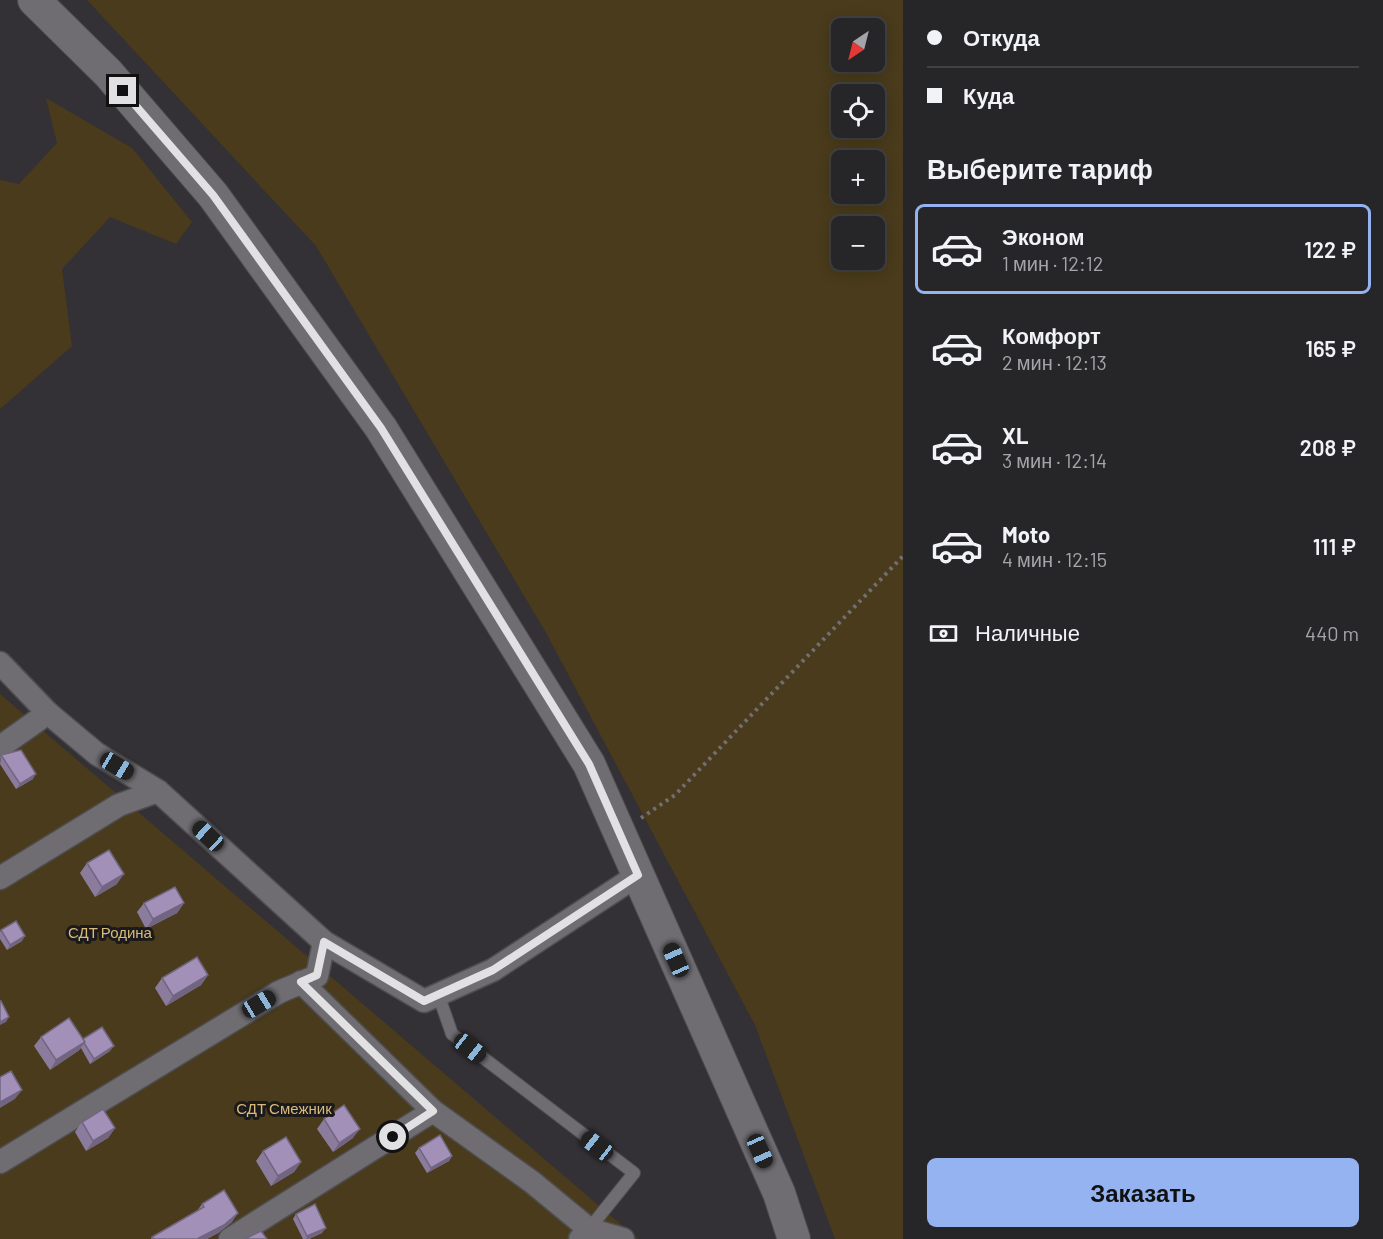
<!DOCTYPE html>
<html lang="ru">
<meta charset="utf-8">
<style>
body{margin:0;font-family:Barlow,sans-serif;background:#323134;color:#f1f3f6;height:100vh;display:flex;flex-direction:column;font-size:22px;white-space:nowrap}
*{box-sizing:border-box;margin:0}
p{font-size:20px;color:#a4a5a8}
.icon{flex:none;width:33px;height:33px;fill:none;stroke:currentColor;stroke-width:2;stroke-linecap:round;stroke-linejoin:round}
.map{position:relative;flex:1;overflow:hidden}
.details{display:flex;flex-direction:column;background:#262528;width:480px}
.details>*{flex:none}
.hud{display:grid;align-content:center;height:132px;padding:0 24px;background:#262528}
.needle{width:39px;rotate:215deg}
.fabs{position:absolute;left:831px;top:18px;display:grid;gap:12px}
.fabs a{display:grid;place-items:center;width:54px;height:54px;border-radius:9px;background:#262528;box-shadow:0 3px 15px #0003,0 0 0 2px #424245;font-size:30px}
.end{position:absolute;width:27px;height:27px;margin:-14px;border:8px solid #e1e0e3;background:#111;box-shadow:0 0 0 3px #111}
.from{border-radius:50%}
.car{position:absolute;width:18px;height:36px;margin:-18px -9px;border-radius:8px;box-shadow:0 0 4px 2px #0007;background:linear-gradient(#222 24%,#8ab4d8 0 40%,#222 0 76%,#8ab4d8 0 86%,#222 0)}
.hud b{display:flex;align-items:center;gap:21px;height:57px;font-size:22px}
.hud b+b{border-top:2px solid #424245}
.hud i{width:15px;height:15px;background:#f1f3f6}
ul{padding:0;list-style:none}
li{display:flex;align-items:center;gap:18px;height:90px;margin:0 12px 9px;padding:0 12px;border:3px solid transparent;border-radius:9px}
li div{flex:1}
li b{display:block;font-size:22px}
li em{font-style:normal;font-weight:600}
li.active{border-color:#95b2f1}
li>.icon{width:54px;height:54px;stroke-width:1.5}
h2{padding:0 24px;font-size:27px;line-height:72px}
.pay{display:flex;align-items:center;gap:15px;height:66px;padding:0 24px;font-size:22px}
.pay p{margin-inline-start:auto}
.cta{display:flex;gap:12px;margin-top:auto;padding:12px 24px}
.cta a{flex:1;height:69px;border-radius:9px;background:#95b2f1;color:#111;font-size:24px;font-weight:600;line-height:69px;text-align:center}
main{display:flex;flex:1;min-height:0}
.map>svg:first-child{display:block}
</style>
<main>
<div class="map">
<svg width="903" height="1239" viewBox="0 0 903 1239">
<rect width="100%" height="100%" fill="#333135"/>
<g fill="#493b1b" fill-rule="evenodd">
<path d="M87,0H903V1239H835L755,1025L545,631L316,246ZM874,28V62H842V28ZM874,94V128H842V94ZM842,160H874V194H842ZM842,226H874V260H842Z"/>
<polygon points="46,98 132,148 192,222 176,244 110,217 62,269 72,346 0,409 0,180 19,184 57,143"/>
<polygon points="0,694 638,1239 0,1239"/>
</g>
<g fill="none" stroke-linecap="round" stroke-linejoin="round">
<g stroke="#4e4d50" stroke-width="14">
<polyline id="lane" points="438,994 452,1034 634,1173 589,1229"/>
</g>
<g stroke="#4e4d50" stroke-width="25">
<g id="street">
<polyline points="0,663 48,713 97,754 158,791"/>
<polyline points="0,747 48,713"/>
<polyline points="0,878 119,805 158,791 324,942 317,976 279,992 0,1162"/>
<polyline points="324,942 424,1001 493,970 638,875"/>
<polyline points="433,1111 532,1182 589,1229 580,1239"/>
<polyline points="589,1229 623,1239"/>
<polyline points="230,1239 433,1111 301,982"/>
</g>
</g>
<g stroke="#4e4d50" stroke-width="34">
<polyline id="secondary" points="34,0 108,73 213,195 381,428 589,764 779,1193 794,1239"/>
</g>
<polyline stroke="#716f73" stroke-width="4" stroke-dasharray="3 4.5" stroke-linecap="butt" points="641,818 675,795 903,556"/>
<use href="#lane" stroke="#6f6d72" stroke-width="12"/>
<use href="#street" stroke="#6f6d72" stroke-width="22"/>
<use href="#secondary" stroke="#6f6d72" stroke-width="32"/>
</g>
<g fill="#8b7c9e">
<polygon points="1,755 33,779 16,789 0,764"/>
<polygon points="87,863 117,884 95,897 80,873"/>
<polygon points="144,903 184,903 177,913 146,929 137,912"/>
<polygon points="1,930 22,941 7,950 0,939 0,932"/>
<polygon points="208,975 201,985 166,1006 155,988 162,978"/>
<polygon points="41,1037 83,1039 110,1051 90,1064 81,1048 78,1051 50,1070 34,1046"/>
<polygon points="324,1119 353,1138 333,1152 317,1129"/>
<polygon points="82,1122 115,1128 108,1138 86,1151 75,1132"/>
<polygon points="419,1148 452,1156 449,1161 427,1173 415,1153"/>
<polygon points="263,1151 301,1162 294,1172 271,1186 256,1161"/>
<polygon points="202,1204 232,1222 218,1233 207,1239 151,1239 152,1237 197,1211"/>
<polygon points="296,1214 322,1233 309,1239 303,1239 293,1219"/>
</g>
<g fill="#716581">
<polygon points="36,774 33,779 16,789 20,784"/>
<polygon points="124,874 117,884 95,897 102,887"/>
<polygon points="184,903 177,913 146,929 153,919"/>
<polygon points="25,936 22,941 7,950 10,945"/>
<polygon points="208,975 201,985 166,1006 173,996"/>
<polygon points="9,1017 6,1022 0,1025 0,1022"/>
<polygon points="85,1042 78,1051 50,1070 56,1060"/>
<polygon points="114,1046 110,1051 90,1064 94,1059"/>
<polygon points="22,1090 15,1099 0,1108 0,1102"/>
<polygon points="115,1128 108,1138 86,1151 93,1141"/>
<polygon points="360,1129 353,1138 333,1152 339,1143"/>
<polygon points="452,1156 449,1161 427,1173 431,1168"/>
<polygon points="301,1162 294,1172 271,1186 278,1176"/>
<polygon points="238,1213 232,1222 218,1233 207,1239 197,1239"/>
<polygon points="326,1228 322,1233 309,1239 306,1239 307,1236"/>
</g>
<g fill="#a290b8" stroke="#716581" stroke-width="1.5">
<polygon points="21,750 36,774 20,784 1,755"/>
<polygon points="109,850 124,874 102,887 87,863"/>
<polygon points="175,887 184,903 153,919 144,903"/>
<polygon points="16,921 25,936 10,945 1,930"/>
<polygon points="197,957 208,975 173,996 162,978"/>
<polygon points="0,1001 1,1001 9,1017 0,1022"/>
<polygon points="69,1018 85,1042 56,1060 41,1037"/>
<polygon points="102,1027 114,1046 94,1059 84,1043 85,1042 83,1039"/>
<polygon points="11,1071 22,1090 0,1102 0,1077"/>
<polygon points="344,1105 360,1129 339,1143 324,1119"/>
<polygon points="103,1109 115,1128 93,1141 82,1122"/>
<polygon points="440,1135 452,1156 431,1168 419,1148"/>
<polygon points="286,1137 301,1162 278,1176 263,1151"/>
<polygon points="224,1190 238,1213 224,1225 197,1239 154,1239 152,1237 204,1207 202,1204"/>
<polygon points="315,1204 326,1228 307,1236 296,1214"/>
<polygon points="261,1231 267,1239 245,1239"/>
</g>
<g fill="none" stroke-linecap="round" stroke-linejoin="round">
<polyline stroke="#e1e0e3" stroke-width="8" points="123,91 213,195 381,428 589,764 638,875 493,970 424,1001 324,942 317,975 301,982 433,1111 393,1137"/>
</g>
<g text-anchor="middle" stroke-width="6" stroke-linejoin="round" paint-order="stroke">
<g font-size="15" fill="#dabb79" stroke="#1a191b">
<text x="110" y="938">СДТ Родина</text>
<text x="284" y="1114">СДТ Смежник</text>
</g>
</g>
</svg>
<div class="fabs">
<a><svg class="needle" viewBox="-14 -14 28 28"><path d="M0-13l5 13h-10z" fill="#e53935"/><path d="M0 13l5-13h-10z" fill="#a4a5a8"/></svg></a>
<a><svg class="icon" aria-label="locate" viewBox="0 0 24 24"><circle cx="12" cy="12" r="6"/><path d="M12 2v4M12 18v4M2 12h4M18 12h4"/></svg></a>
<a>+</a>
<a>−</a>
</div>
<i class="end from" style="left:393px;top:1137px"></i>
<i class="end" style="left:123px;top:91px"></i>
<i class="car" style="left:117px;top:766px;rotate:121deg"></i>
<i class="car" style="left:208px;top:836px;rotate:313deg"></i>
<i class="car" style="left:676px;top:960px;rotate:336deg"></i>
<i class="car" style="left:259px;top:1004px;rotate:59deg"></i>
<i class="car" style="left:470px;top:1048px;rotate:128deg"></i>
<i class="car" style="left:597px;top:1146px;rotate:308deg"></i>
<i class="car" style="left:760px;top:1151px;rotate:156deg"></i>
</div>
<section class="details">
<div class="hud">
<b><i class="from"></i>Откуда</b>
<b><i></i>Куда</b>
</div>
<h2>Выберите тариф</h2>
<ul>
<li class="active"><svg class="icon" aria-label="car" viewBox="0 0 24 24"><path d="M5 17H2v-5l4-1 3-4h7l3 4 3 1v5h-3M9 17h6M6 11h13"/><circle cx="7" cy="17" r="2"/><circle cx="17" cy="17" r="2"/></svg><div><b>Эконом</b><p>1 мин · 12:12</p></div><em>122 ₽</em></li>
<li><svg class="icon" aria-label="car" viewBox="0 0 24 24"><path d="M5 17H2v-5l4-1 3-4h7l3 4 3 1v5h-3M9 17h6M6 11h13"/><circle cx="7" cy="17" r="2"/><circle cx="17" cy="17" r="2"/></svg><div><b>Комфорт</b><p>2 мин · 12:13</p></div><em>165 ₽</em></li>
<li><svg class="icon" aria-label="car" viewBox="0 0 24 24"><path d="M5 17H2v-5l4-1 3-4h7l3 4 3 1v5h-3M9 17h6M6 11h13"/><circle cx="7" cy="17" r="2"/><circle cx="17" cy="17" r="2"/></svg><div><b>XL</b><p>3 мин · 12:14</p></div><em>208 ₽</em></li>
<li><svg class="icon" aria-label="car" viewBox="0 0 24 24"><path d="M5 17H2v-5l4-1 3-4h7l3 4 3 1v5h-3M9 17h6M6 11h13"/><circle cx="7" cy="17" r="2"/><circle cx="17" cy="17" r="2"/></svg><div><b>Moto</b><p>4 мин · 12:15</p></div><em>111 ₽</em></li>
</ul>
<div class="pay"><svg class="icon" aria-label="cash" viewBox="0 0 24 24"><path d="M3 7h18v10H3z"/><circle cx="12" cy="12" r="2"/></svg>Наличные<p>440 m</p></div>
<div class="cta"><a>Заказать</a></div>
</section>
</main>
